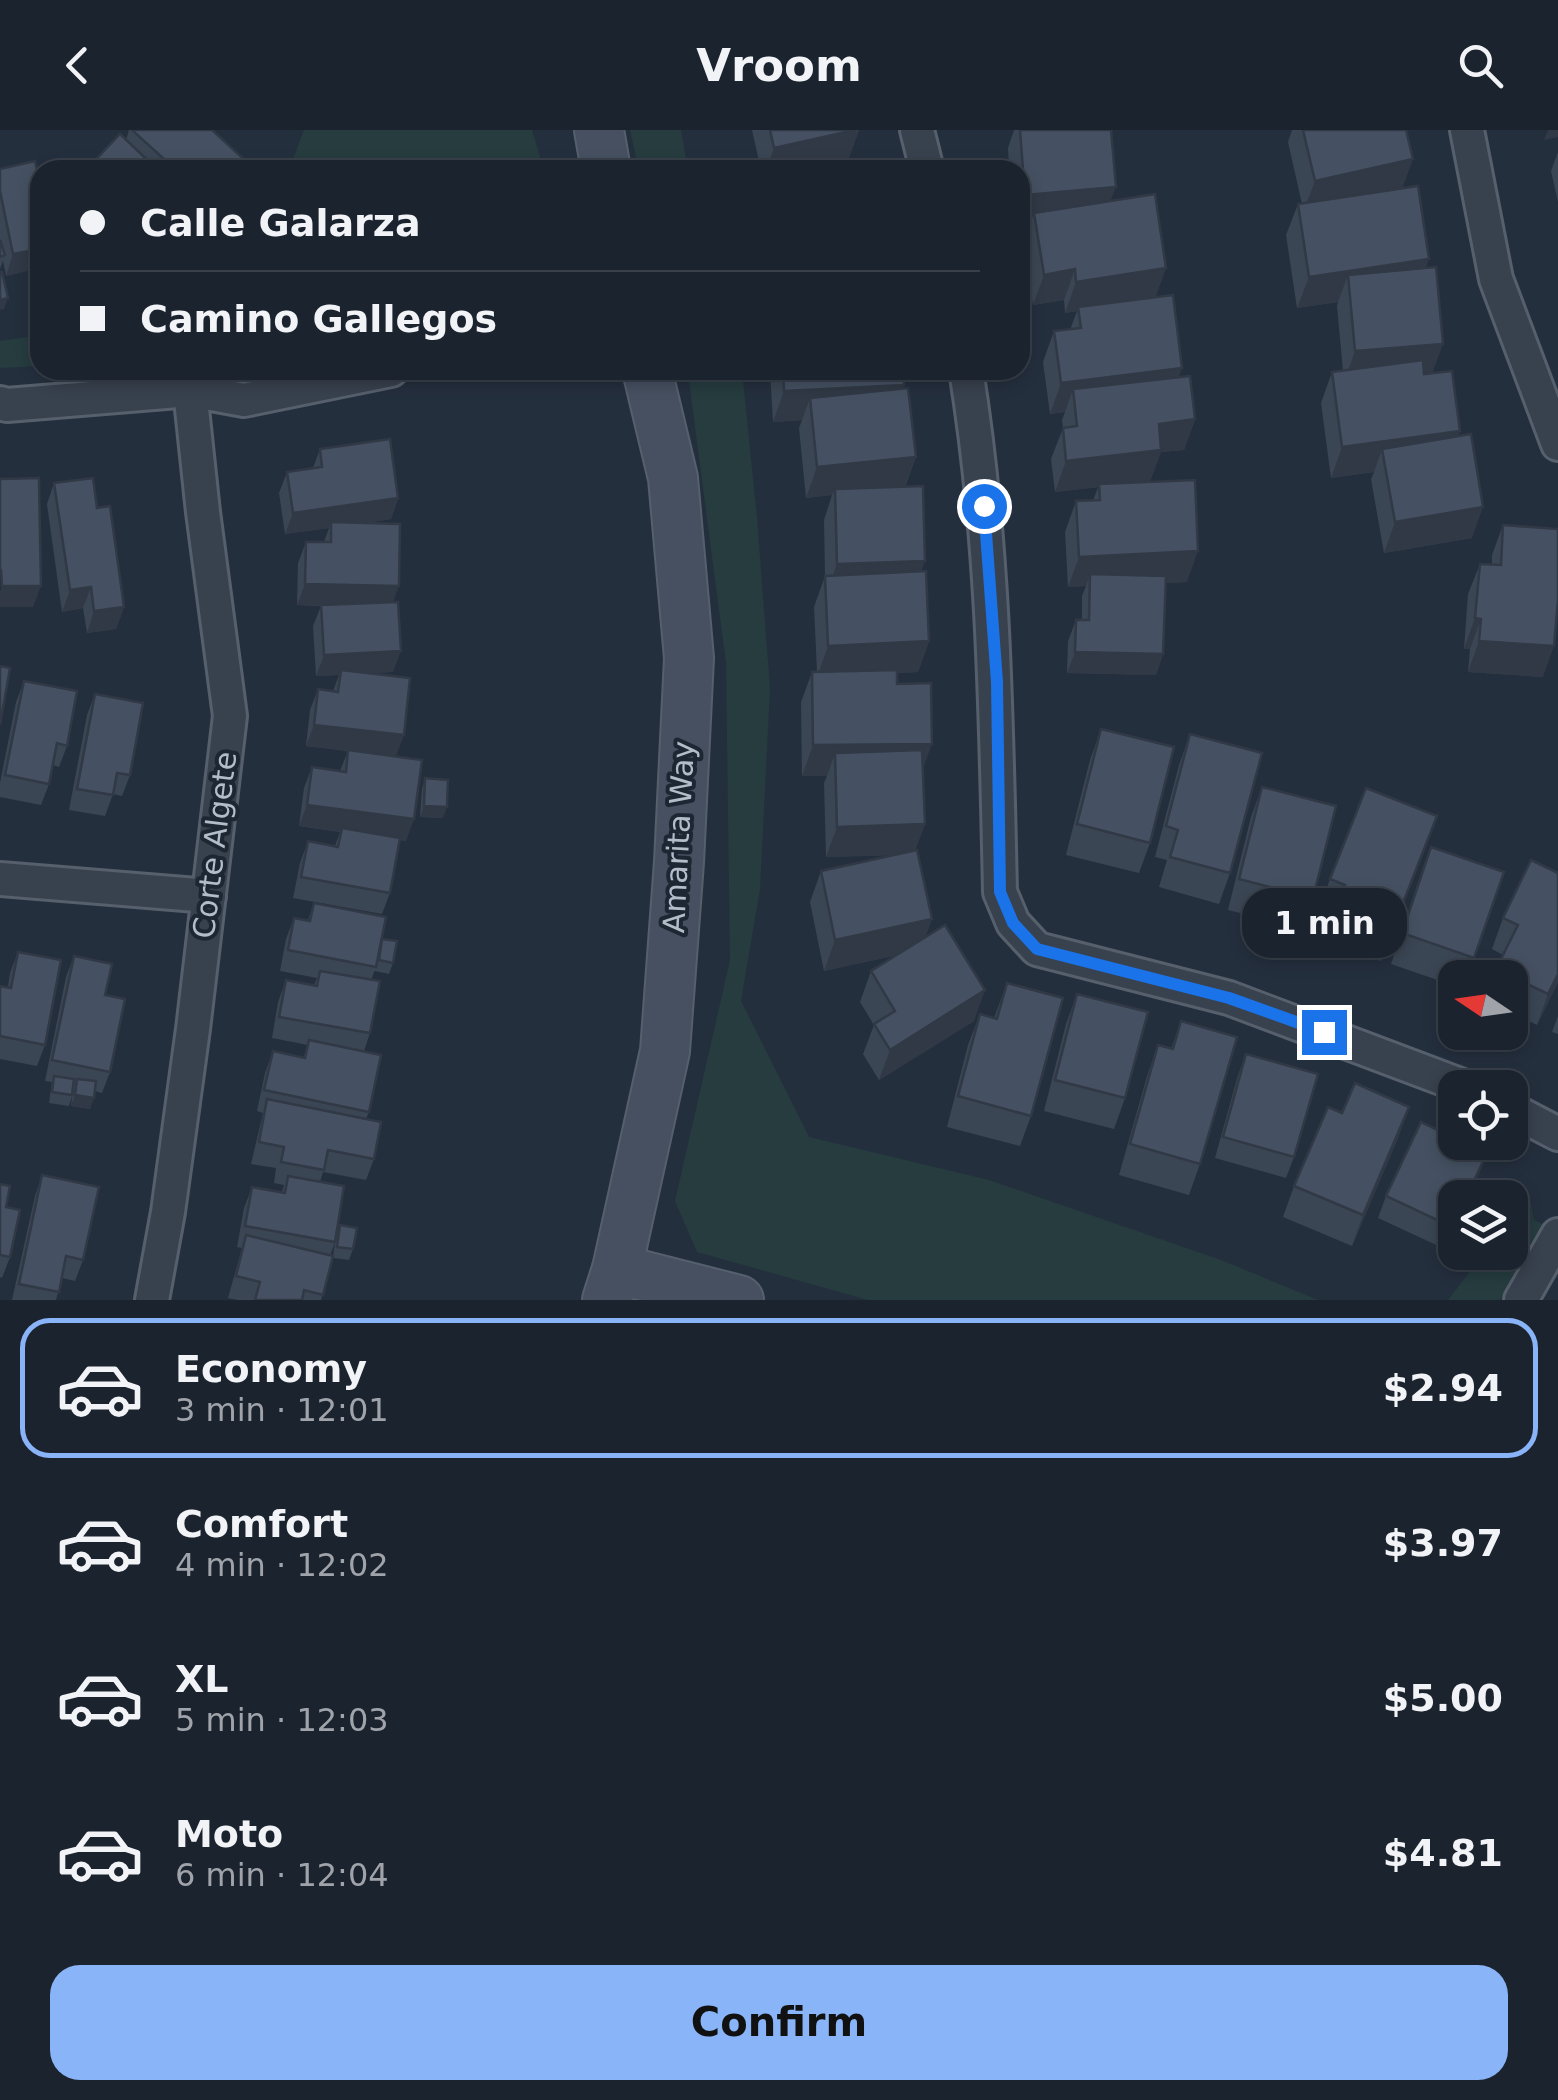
<!DOCTYPE html>
<meta charset="utf-8">
<style>
body{margin:0;font-family:"DejaVu Sans",sans-serif;background:#242b36;color:#f1f3f6;height:100vh;display:flex;flex-direction:column;font-size:38px;white-space:nowrap}
*{box-sizing:border-box;margin:0}
p{font-size:32px;color:#a0a4aa}
.icon{flex:none;width:55px;height:55px;fill:none;stroke:currentColor;stroke-width:2;stroke-linecap:round;stroke-linejoin:round}
.map{position:relative;height:1170px;overflow:hidden}
.details{display:flex;flex-direction:column;background:#1b232e;flex:1}
.details>*{flex:none}
.top-card{position:absolute;left:30px;top:30px;width:1000px;height:220px;border-radius:30px;box-shadow:0 5px 15px #0003,0 0 0 2px #39404a;display:grid;align-content:center;height:220px;padding:0 50px;background:#1b232e}
.needle{width:65px;rotate:283deg}
.controls{position:absolute;left:1438px;top:830px;display:grid;gap:20px}
.controls a{display:grid;place-items:center;width:90px;height:90px;border-radius:20px;background:#1b232e;box-shadow:0 5px 15px #0003,0 0 0 2px #39404a;font-size:50px}
.end{position:absolute;width:45px;height:45px;margin:-22px;border:12px solid #1a73e8;background:#fff;box-shadow:0 0 0 5px #fff}
.from{border-radius:50%}
.bubble{position:absolute;height:70px;border-radius:30px;background:#1b232e;box-shadow:0 5px 15px #0003,0 0 0 2px #39404a;font-size:32px;font-weight:800;line-height:70px;text-align:center}
.top-card b{display:flex;align-items:center;gap:35px;height:95px;font-size:38px}
.top-card b+b{border-top:2px solid #39404a}
.top-card i{width:25px;height:25px;background:#f1f3f6}
ul{padding:18px 0 0;list-style:none}
li{display:flex;align-items:center;gap:30px;height:140px;margin:0 20px 15px;padding:0 30px;border:5px solid transparent;border-radius:30px}
li div{flex:1}
li b{display:block;font-size:38px}
li em{font-style:normal;font-weight:800}
li.current{border-color:#8ab4f8}
li>.icon{width:90px;height:90px;stroke-width:1.5}
.cta{display:flex;gap:20px;margin-top:auto;padding:20px 50px}
.cta a{flex:1;height:115px;border-radius:30px;background:#8ab4f8;color:#111;font-size:40px;font-weight:800;line-height:115px;text-align:center}
header{display:flex;justify-content:space-between;align-items:center;height:130px;padding:0 50px;background:#1b232e;font-size:45px;font-weight:800}
.map>svg:first-child{display:block}
</style>
<header><svg class="icon" aria-label="back" viewBox="0 0 24 24"><path d="M15 5l-7 7 7 7"/></svg>Vroom<svg class="icon" aria-label="search" viewBox="0 0 24 24"><circle cx="10" cy="10" r="6"/><path d="M15 15l6 6"/></svg></header>
<div class="map">
<svg width="1558" height="1170" viewBox="0 0 1558 1170">
<rect width="100%" height="100%" fill="#242f3e"/>
<g fill="#263c3f">
<polygon points="304,0 532,0 544,40 289,40"/>
<polygon points="630,0 681,0 688,40 639,40"/>
<polygon points="40,205 40,236 0,238 0,211"/>
<polygon points="713,240 742,240 757,388 770,558 760,759 741,871 809,1007 989,1050 1221,1130 1318,1170 868,1170 697,1122 675,1071 730,830 726,533 689,251 708,248"/>
<polygon points="1529,1063 1534,1090 1550,1098 1500,1170 1448,1170 1484,1123 1510,1122 1510,1087"/>
</g>
<g fill="none" stroke-linecap="round" stroke-linejoin="round">
<g stroke="#565f6c" stroke-width="38">
<g id="street">
<polyline points="917,0 927,40"/>
<polyline points="1467,0 1496,149 1558,314"/>
<path d="M966,240C994,413 996,586 1000,762L1013,793L1037,819L1229,868L1468,958"/>
<polyline points="0,273 7,275 190,260 244,270 391,240"/>
<polyline points="0,749 209,766"/>
<polyline points="1510,979 1558,1004"/>
<polyline points="152,1170 168,1082 193,899 230,586 203,382 190,260"/>
<polyline points="1521,1170 1558,1105"/>
</g>
</g>
<g stroke="#565f6c" stroke-width="52">
<g id="secondary">
<polyline points="599,0 606,40"/>
<polyline points="617,1139 739,1170"/>
<polyline points="607,1170 617,1139 665,921 679,732 689,528 673,348 647,240"/>
</g>
</g>
<use href="#street" stroke="#38414e" stroke-width="32"/>
<use href="#secondary" stroke="#465061" stroke-width="48"/>
</g>
<g fill="#3b4654">
<polygon points="129,0 212,0 247,40 86,40 126,10"/>
<polygon points="752,0 859,0 848,30 803,40 761,40"/>
<polygon points="1014,0 1111,0 1111,71 1166,138 1155,167 1178,247 1195,289 1184,320 1161,322 1150,351 1138,352 1187,452 1166,453 1163,524 1156,545 1067,543 1068,511 1076,490 1082,490 1082,466 1086,456 1068,457 1065,402 1076,371 1093,371 1098,357 1055,362 1051,329 1063,298 1062,290 1065,282 1050,284 1043,232 1054,201 1070,200 1077,181 1065,183 1064,170 1033,175 1023,114 1030,94 1020,95 1020,40 1009,40 1008,18"/>
<polygon points="1292,0 1406,0 1402,59 1426,138 1432,243 1459,306 1472,408 1384,423 1371,349 1374,342 1331,348 1321,273 1332,242 1343,241 1337,176 1338,172 1297,178 1286,105 1298,74 1302,74 1288,12"/>
<polygon points="1558,22 1558,72 1551,41"/>
<polygon points="0,39 40,53 40,151 38,142 39,138 6,146 3,131 0,139"/>
<polygon points="770,240 903,240 903,259 916,327 905,357 921,441 929,511 918,542 897,543 897,554 923,639 925,694 915,720 932,789 925,807 974,891 879,950 863,924 874,895 860,872 871,841 897,825 824,841 810,772 821,741 892,725 826,727 824,653 827,646 802,646 801,572 812,542 817,541 814,477 825,446 824,390 832,365 806,368 799,298 802,290 773,292"/>
<polygon points="320,319 398,368 391,389 364,393 393,472 393,542 367,543 396,626 406,711 400,710 390,763 382,784 293,768 300,733 308,711 335,716 340,702 299,696 304,658 312,637 340,641 348,621 306,616 310,580 318,559 333,561 339,545 316,546 313,496 321,476 297,475 298,433 306,412 324,412 329,398 285,404 279,363 287,342 313,338"/>
<polygon points="54,353 97,378 124,477 116,499 87,503 83,478 62,482 47,374"/>
<polygon points="1503,395 1543,547 1468,542 1470,519 1464,519 1468,464 1480,434 1492,435 1492,425"/>
<polygon points="24,551 67,616 59,637 53,635 49,654 41,675 0,667 0,653 16,572"/>
<polygon points="95,564 130,645 122,666 113,664 105,686 69,680 87,585"/>
<polygon points="1101,599 1150,713 1139,743 1066,725 1090,630"/>
<polygon points="1190,604 1230,743 1219,774 1159,757 1167,730 1155,727 1179,635"/>
<polygon points="425,648 443,688 420,687 422,659"/>
<polygon points="1262,657 1313,768 1302,798 1228,780 1251,687"/>
<polygon points="1437,686 1381,831 1324,809 1333,785 1319,780 1330,749"/>
<polygon points="1431,717 1504,742 1467,848 1455,848 1455,856 1391,834"/>
<polygon points="1558,743 1558,852 1537,895 1510,882 1510,848 1493,848 1503,825 1492,819 1503,788"/>
<polygon points="314,773 380,815 393,833 389,844 375,841 375,840 371,850 370,903 364,921 369,982 366,989 374,1029 366,1050 323,1042 320,1052 335,1112 330,1126 333,1126 336,1106 340,1095 353,1119 349,1130 333,1128 321,1170 238,1170 228,1168 242,1118 237,1117 244,1078 252,1057 282,1062 284,1055 274,1053 276,1038 251,1034 263,983 257,981 265,943 273,921 303,928 308,915 272,908 278,872 286,850 314,855 317,848 280,841 286,809 294,788 308,790"/>
<polygon points="18,822 45,915 37,936 0,929 0,856 8,857 10,843"/>
<polygon points="74,826 105,865 110,942 102,963 95,961 90,979 71,976 72,966 69,976 49,973 52,952 45,951 66,847"/>
<polygon points="1007,853 1031,986 1020,1016 947,997 968,915 980,884 994,888"/>
<polygon points="1077,864 1125,968 1114,999 1044,981 1066,894"/>
<polygon points="1558,886 1558,904 1552,902"/>
<polygon points="1181,891 1200,1034 1189,1065 1119,1045 1147,946 1158,915 1171,919"/>
<polygon points="1246,924 1294,1027 1286,1048 1215,1028 1238,945"/>
<polygon points="1409,977 1398,1008 1352,1116 1283,1087 1294,1056 1342,983"/>
<polygon points="1487,1023 1479,1044 1445,1119 1378,1088 1386,1066"/>
<polygon points="42,1045 83,1130 75,1151 62,1148 56,1170 12,1170 35,1066"/>
<polygon points="0,1054 6,1077 10,1127 2,1148 0,1147"/>
</g>
<g fill="#303945">
<polygon points="859,0 848,30 803,40 766,40 774,18"/>
<polygon points="1548,0 1558,0 1558,7 1544,10"/>
<polygon points="1413,29 1402,59 1303,82 1315,51"/>
<polygon points="1116,57 1104,87 1034,83 1030,94 1020,95 1020,78 1025,65"/>
<polygon points="40,119 39,138 6,146 13,124"/>
<polygon points="1429,129 1418,159 1348,145 1338,172 1297,178 1309,147"/>
<polygon points="1166,138 1155,169 1078,177 1077,181 1065,183 1076,152"/>
<polygon points="1075,139 1064,170 1033,175 1044,145"/>
<polygon points="8,168 4,179 0,180 0,170"/>
<polygon points="1443,214 1432,244 1344,252 1355,221"/>
<polygon points="1182,238 1171,268 1073,259 1065,282 1050,284 1061,253"/>
<polygon points="904,255 893,285 810,268 802,290 773,292 784,261"/>
<polygon points="1195,289 1184,320 1161,322 1150,351 1055,362 1066,331 1159,294"/>
<polygon points="1460,301 1449,332 1382,319 1374,342 1331,348 1342,317"/>
<polygon points="916,327 904,358 835,359 832,365 806,368 817,337"/>
<polygon points="398,368 391,389 331,398 331,392 329,398 285,404 293,383"/>
<polygon points="1483,377 1472,408 1384,423 1395,392"/>
<polygon points="1198,421 1187,452 1090,456 1090,444 1086,456 1068,457 1079,427"/>
<polygon points="925,431 914,462 826,465 837,434"/>
<polygon points="305,454 399,456 391,477 297,475"/>
<polygon points="2,456 41,456 33,477 0,477 0,462"/>
<polygon points="91,457 83,478 62,482 70,460"/>
<polygon points="124,477 116,499 87,503 94,481"/>
<polygon points="1475,488 1481,489 1470,519 1464,519"/>
<polygon points="929,511 918,542 817,547 828,516"/>
<polygon points="1479,511 1554,516 1543,547 1468,542"/>
<polygon points="401,521 393,542 340,544 341,540 339,545 316,546 324,525"/>
<polygon points="1075,522 1163,524 1156,545 1067,543"/>
<polygon points="314,595 404,605 396,626 306,616"/>
<polygon points="932,614 921,644 835,623 827,646 802,646 813,615"/>
<polygon points="307,675 414,689 406,711 299,696"/>
<polygon points="424,676 447,677 443,688 420,687"/>
<polygon points="925,694 913,725 826,727 837,697"/>
<polygon points="932,789 921,820 824,841 835,810"/>
<polygon points="1558,844 1558,852 1537,895 1548,864"/>
<polygon points="985,860 974,891 879,950 890,920"/>
<polygon points="75,965 94,968 90,979 71,976"/>
<polygon points="1409,977 1398,1008 1352,1116 1363,1085"/>
<polygon points="1487,1023 1479,1044 1468,1068 1466,1068"/>
</g>
<g fill="#455162" stroke="#303945" stroke-width="2.5">
<polygon points="132,0 212,0 249,34 243,40 176,40"/>
<polygon points="770,0 855,0 774,18"/>
<polygon points="1020,0 1111,0 1116,57 1025,65"/>
<polygon points="1303,0 1406,0 1413,29 1315,51"/>
<polygon points="120,4 158,40 86,40"/>
<polygon points="35,31 40,53 40,119 13,124 0,61 0,39"/>
<polygon points="1418,56 1429,129 1309,147 1298,74"/>
<polygon points="1155,64 1166,138 1076,152 1075,139 1044,145 1034,83"/>
<polygon points="0,110 5,125 0,127"/>
<polygon points="1436,137 1443,214 1355,221 1348,145"/>
<polygon points="0,142 2,142 8,168 0,170"/>
<polygon points="1173,165 1182,238 1061,253 1054,201 1081,198 1078,177"/>
<polygon points="1423,230 1424,244 1452,241 1460,301 1342,317 1332,242"/>
<polygon points="783,240 903,240 904,255 784,261"/>
<polygon points="1190,246 1195,289 1159,294 1161,320 1066,331 1063,298 1077,296 1073,259"/>
<polygon points="908,258 916,327 817,337 810,268"/>
<polygon points="1471,304 1483,377 1395,392 1382,319"/>
<polygon points="390,309 398,368 293,383 287,342 322,337 320,319"/>
<polygon points="39,348 41,456 2,456 1,440 0,440 0,349"/>
<polygon points="93,348 97,378 110,376 124,477 94,481 91,457 70,460 54,353"/>
<polygon points="1195,350 1198,421 1079,427 1076,371 1100,370 1099,354"/>
<polygon points="923,356 925,431 837,434 835,359"/>
<polygon points="331,392 400,394 399,456 305,454 306,412 331,412"/>
<polygon points="1503,395 1558,399 1558,469 1554,516 1479,511 1481,489 1475,488 1480,434 1501,435"/>
<polygon points="926,441 929,511 828,516 825,446"/>
<polygon points="1090,444 1166,446 1163,524 1075,522 1076,490 1089,490"/>
<polygon points="398,472 401,521 324,525 321,475"/>
<polygon points="0,536 10,538 0,595"/>
<polygon points="341,540 410,548 404,605 314,595 318,559 338,562"/>
<polygon points="897,540 897,554 931,553 932,614 813,615 812,542"/>
<polygon points="24,551 77,561 67,616 57,613 49,654 5,645"/>
<polygon points="95,564 143,573 130,645 117,643 113,665 77,659"/>
<polygon points="1101,599 1174,617 1150,713 1077,694"/>
<polygon points="1190,604 1262,623 1230,743 1170,727 1178,700 1166,696"/>
<polygon points="348,620 422,630 414,689 307,675 312,637 346,642"/>
<polygon points="922,620 925,694 837,697 835,623"/>
<polygon points="425,648 448,650 447,677 424,676"/>
<polygon points="1262,657 1336,676 1313,768 1239,749"/>
<polygon points="1366,658 1437,686 1392,801 1335,778 1345,755 1330,749"/>
<polygon points="342,698 400,708 390,763 301,747 308,711 338,717"/>
<polygon points="1431,717 1504,742 1474,828 1402,803"/>
<polygon points="917,720 932,789 835,810 821,741"/>
<polygon points="1531,730 1558,743 1558,844 1548,864 1496,839 1518,795 1503,788"/>
<polygon points="314,773 386,787 376,837 288,820 294,788 310,791"/>
<polygon points="945,795 985,860 890,920 874,894 895,881 871,841"/>
<polygon points="382,809 397,811 393,833 379,830"/>
<polygon points="18,822 61,830 45,915 0,906 0,856 11,858"/>
<polygon points="74,826 112,834 105,865 125,869 110,942 52,930"/>
<polygon points="320,841 380,851 370,903 279,887 286,850 317,856"/>
<polygon points="1007,853 1063,868 1031,986 958,966 980,884 997,889"/>
<polygon points="1077,864 1148,882 1125,968 1055,950"/>
<polygon points="1181,891 1237,907 1200,1034 1130,1014 1158,915 1173,919"/>
<polygon points="309,910 381,925 369,982 264,960 273,921 305,928"/>
<polygon points="1246,924 1318,944 1294,1027 1223,1007"/>
<polygon points="54,946 74,949 72,965 52,962"/>
<polygon points="77,949 96,951 94,968 75,965"/>
<polygon points="1355,953 1409,977 1363,1085 1294,1056 1328,977 1342,983"/>
<polygon points="267,969 381,992 374,1029 328,1020 324,1040 281,1032 284,1017 259,1012"/>
<polygon points="1421,992 1455,1008 1455,1012 1465,1012 1487,1023 1466,1068 1455,1068 1455,1092 1452,1097 1386,1066"/>
<polygon points="42,1045 99,1057 83,1130 66,1126 59,1162 19,1154"/>
<polygon points="288,1046 344,1056 335,1112 245,1096 252,1057 285,1063"/>
<polygon points="0,1054 10,1056 6,1077 20,1080 10,1127 0,1125"/>
<polygon points="340,1095 357,1098 353,1119 337,1117"/>
<polygon points="246,1105 333,1126 323,1165 304,1160 302,1170 255,1170 260,1152 236,1146"/>
</g>
<g fill="none" stroke-linecap="round" stroke-linejoin="round">
<polyline stroke="#1a73e8" stroke-width="12" points="984,376 997,552 1000,762 1013,793 1037,819 1229,868 1324,902"/>
</g>
<g text-anchor="middle" stroke-width="8" stroke-linejoin="round" paint-order="stroke">
<g font-size="30" fill="#b4bcc9" stroke="#1d2633">
<text transform="translate(679 707) rotate(-87)" y="10">Amarita Way</text>
<text transform="translate(215 715) rotate(-83)" y="10">Corte Algete</text>
</g>
</g>
</svg>
<div class="controls">
<a><svg class="needle" viewBox="-14 -14 28 28"><path d="M0-13l5 13h-10z" fill="#e53935"/><path d="M0 13l5-13h-10z" fill="#a0a4aa"/></svg></a>
<a><svg class="icon" aria-label="locate" viewBox="0 0 24 24"><circle cx="12" cy="12" r="6"/><path d="M12 2v4M12 18v4M2 12h4M18 12h4"/></svg></a>
<a><svg class="icon" aria-label="layers" viewBox="0 0 24 24"><path d="M12 4l9 5-9 5-9-5zM3 14l9 5 9-5"/></svg></a>
</div>
<i class="end from" style="left:984px;top:376px"></i>
<i class="end" style="left:1324px;top:902px"></i>
<div class="bubble" style="left:1242px;top:758px;width:165px">1 min</div>
<div class="top-card">
<b><i class="from"></i>Calle Galarza</b>
<b><i></i>Camino Gallegos</b>
</div>
</div>
<section class="details">
<ul>
<li class="current"><svg class="icon" aria-label="car" viewBox="0 0 24 24"><path d="M5 17H2v-5l4-1 3-4h7l3 4 3 1v5h-3M9 17h6M6 11h13"/><circle cx="7" cy="17" r="2"/><circle cx="17" cy="17" r="2"/></svg><div><b>Economy</b><p>3 min · 12:01</p></div><em>$2.94</em></li>
<li><svg class="icon" aria-label="car" viewBox="0 0 24 24"><path d="M5 17H2v-5l4-1 3-4h7l3 4 3 1v5h-3M9 17h6M6 11h13"/><circle cx="7" cy="17" r="2"/><circle cx="17" cy="17" r="2"/></svg><div><b>Comfort</b><p>4 min · 12:02</p></div><em>$3.97</em></li>
<li><svg class="icon" aria-label="car" viewBox="0 0 24 24"><path d="M5 17H2v-5l4-1 3-4h7l3 4 3 1v5h-3M9 17h6M6 11h13"/><circle cx="7" cy="17" r="2"/><circle cx="17" cy="17" r="2"/></svg><div><b>XL</b><p>5 min · 12:03</p></div><em>$5.00</em></li>
<li><svg class="icon" aria-label="car" viewBox="0 0 24 24"><path d="M5 17H2v-5l4-1 3-4h7l3 4 3 1v5h-3M9 17h6M6 11h13"/><circle cx="7" cy="17" r="2"/><circle cx="17" cy="17" r="2"/></svg><div><b>Moto</b><p>6 min · 12:04</p></div><em>$4.81</em></li>
</ul>
<div class="cta"><a>Confirm</a></div>
</section>
